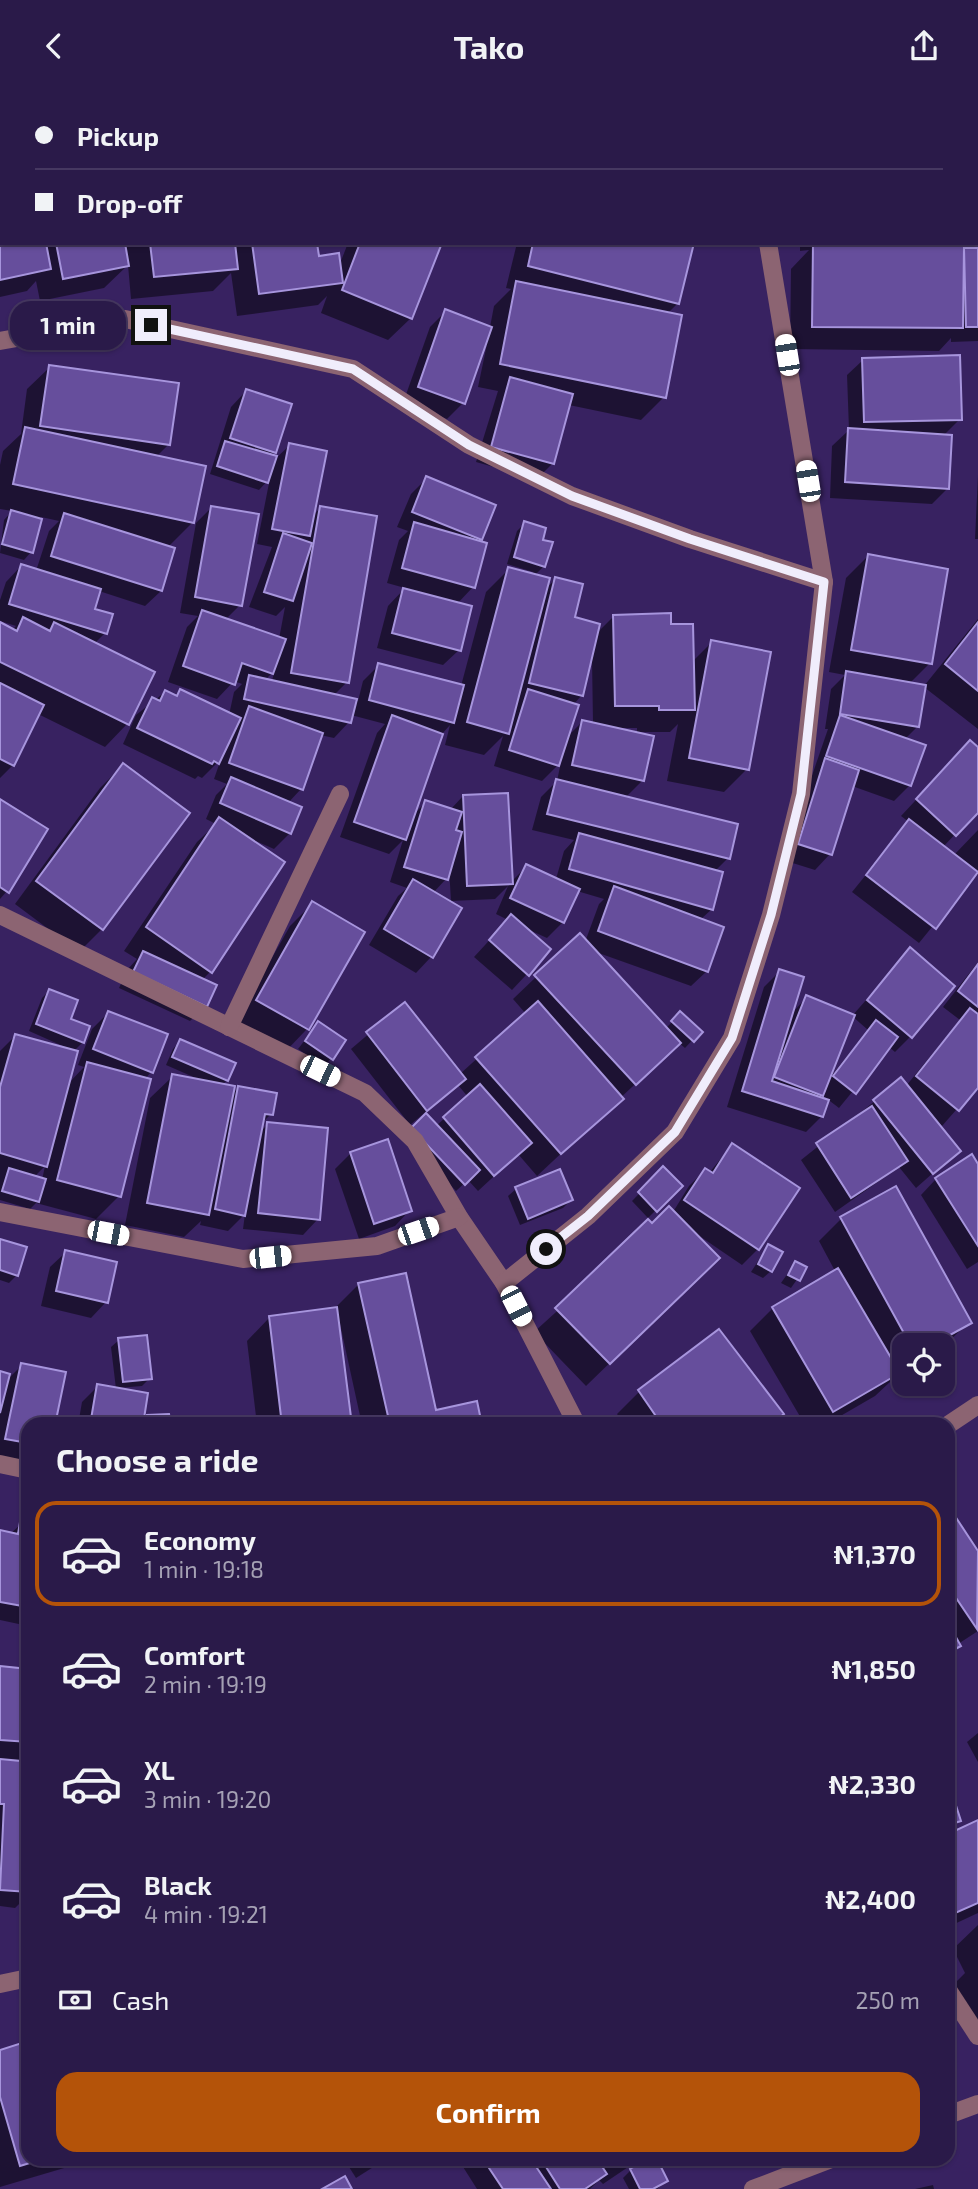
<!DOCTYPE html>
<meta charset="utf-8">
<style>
body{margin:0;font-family:"Exo 2",sans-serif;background:#322350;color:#f1f3f6;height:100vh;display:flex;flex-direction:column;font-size:26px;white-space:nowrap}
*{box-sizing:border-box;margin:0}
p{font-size:23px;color:#a5a1b4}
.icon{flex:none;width:38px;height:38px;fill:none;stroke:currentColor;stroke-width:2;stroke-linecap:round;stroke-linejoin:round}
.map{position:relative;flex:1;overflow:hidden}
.details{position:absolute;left:21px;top:1326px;width:934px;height:749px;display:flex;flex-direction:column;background:#2a1a49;border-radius:21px;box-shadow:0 2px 5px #0004,0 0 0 2px #463861}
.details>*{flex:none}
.top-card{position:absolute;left:0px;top:0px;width:978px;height:154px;box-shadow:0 2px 5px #0004,0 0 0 2px #463861;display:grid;align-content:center;height:154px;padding:0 35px;background:#2a1a49}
.buttons{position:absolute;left:892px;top:1242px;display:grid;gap:14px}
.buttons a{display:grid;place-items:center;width:63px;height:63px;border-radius:14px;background:#2a1a49;box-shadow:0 2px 5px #0004,0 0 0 2px #463861;font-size:35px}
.end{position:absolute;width:32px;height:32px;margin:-16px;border:9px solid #f0edfc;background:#111;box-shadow:0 0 0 4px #111}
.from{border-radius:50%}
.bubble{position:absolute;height:49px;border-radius:21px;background:#2a1a49;box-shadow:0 2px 5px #0004,0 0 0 2px #463861;font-size:23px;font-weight:700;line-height:49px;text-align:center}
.car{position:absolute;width:21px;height:42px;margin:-21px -10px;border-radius:9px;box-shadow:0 0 5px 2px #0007;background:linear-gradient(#fff 24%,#345 0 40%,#fff 0 76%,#345 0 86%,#fff 0)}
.top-card b{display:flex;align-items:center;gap:24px;height:66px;font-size:26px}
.top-card b+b{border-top:2px solid #463861}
.top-card i{width:18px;height:18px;background:#f1f3f6}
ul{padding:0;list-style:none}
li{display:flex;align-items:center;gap:21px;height:105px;margin:0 14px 10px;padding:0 21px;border:4px solid transparent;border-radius:21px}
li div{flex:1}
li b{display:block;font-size:26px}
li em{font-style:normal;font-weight:700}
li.active{border-color:#b45309}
li>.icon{width:63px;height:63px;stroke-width:1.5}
h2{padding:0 35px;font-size:32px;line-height:84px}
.pay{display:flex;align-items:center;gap:18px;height:77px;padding:0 35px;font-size:26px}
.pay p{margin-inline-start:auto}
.action{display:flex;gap:14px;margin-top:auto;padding:14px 35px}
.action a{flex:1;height:80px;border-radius:21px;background:#b45309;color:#fff;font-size:28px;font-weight:700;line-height:80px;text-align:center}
header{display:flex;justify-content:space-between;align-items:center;height:91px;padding:0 35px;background:#2a1a49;font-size:32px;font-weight:700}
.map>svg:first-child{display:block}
</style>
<header><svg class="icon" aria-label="back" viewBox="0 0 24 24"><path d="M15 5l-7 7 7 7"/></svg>Tako<svg class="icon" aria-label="share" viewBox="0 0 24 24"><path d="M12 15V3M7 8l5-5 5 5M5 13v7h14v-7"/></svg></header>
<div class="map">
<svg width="978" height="2098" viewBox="0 0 978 2098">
<rect width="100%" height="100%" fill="#382261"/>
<g fill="#0007" fill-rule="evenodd">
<polygon points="5,0 191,0 163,2"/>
<polygon points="297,0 448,0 297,2"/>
<polygon points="541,0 605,0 604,2"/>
<polygon points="729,0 821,0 819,2"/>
<polygon points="903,0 978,0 978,51 976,2"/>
<polygon points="0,36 2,152 316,152 318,167 339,175 348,152 440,152 411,227 388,249 321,222 327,205 318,214 237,225 231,182 213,200 131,208 128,174 104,197 40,210 36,190 27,200 0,206"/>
<polygon points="517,152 692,152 678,212 667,223 664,306 641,329 569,314 553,372 537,388 476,371 498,300 478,296 487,253 463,312 447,328 403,312 430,236 446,220 490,236 494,215 511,198 506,197"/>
<polygon points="800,152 886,152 882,156 962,162 978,158 978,250 951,251 951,247 939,260 790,258 791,178 809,159 800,160"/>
<polygon points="863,269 960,328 943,345 948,397 932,413 830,407 832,355 849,339 847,284"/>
<polygon points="50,276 169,353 156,366 193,431 167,457 161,500 145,515 99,500 93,519 105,542 94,553 127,633 105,656 38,623 13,674 0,687 0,533 12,539 16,535 0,530 0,509 6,491 21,475 36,480 49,440 59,430 41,426 31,461 24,469 0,462 4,429 12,420 0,418 0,374 3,360 21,343 27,298"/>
<path d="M246,300L275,361L270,365L276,367L290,354L312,426L320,417L347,591L334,604L358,610L363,590L379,574L461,595L486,501L509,478L532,484L533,481L507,473L517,440L525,432L541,450L544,475L534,485L545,499L555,488L572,527L596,543L614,525L670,535L692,571L712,551L747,678L724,701L667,690L678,633L670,641H637V637H615L643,689L625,707L728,767L714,781L712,818L700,829L707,880L691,895L593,860L665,938L680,923L700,941L685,957L679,952L537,1085L518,1063L478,1100L468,1089L456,1100L404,1046L436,1035L468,1006L458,994L410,1034L351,958L404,913L460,983L526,923L513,908L579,845L585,851L599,813L604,808L577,800L563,831L547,847L527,838V883L512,899L474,866L508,829L496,823L508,795L495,808L451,810L449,777L446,788L433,802L460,818L431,866L416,882L369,854L398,805L407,797L390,791L403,749L389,763L340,746L377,642L385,633L351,624L349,631L334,647L320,644L301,698L288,712L290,742L274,758L251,748L211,880L202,889L206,915L190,930L119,897L128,878L137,868L124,860L197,751L216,733L206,728L216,704L227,693L214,688L221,668L202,687L198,685L195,688L123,653L136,624L165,601L175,606L181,601L229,624L234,601L242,593L234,590L217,608L168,591L187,536L198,525L180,522L196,432L212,416L240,514L225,529L279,548L285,516L276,525L249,516L272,456L257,453L270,387L259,399L210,383L231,316ZM592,568L593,633L582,631L566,647L573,614L582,604ZM274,580L272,591L265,589ZM450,634L445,654L484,664L503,645L494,675L542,690L561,671L557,690L541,706L532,739L574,749L564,760L556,788L527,775L511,791L463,705L450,719L426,711L413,724L442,643Z"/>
<polygon points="978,384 978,448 975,448"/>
<polygon points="427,387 481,448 478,451 473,496 457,513 459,559 443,574 377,557 388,515 405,497 387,492 399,449 408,440 397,436 411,403"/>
<polygon points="868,465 930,572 909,593 924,595 978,528 978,638 924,596 918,635 905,648 910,694 894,710 852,695 830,763 815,779 783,769 828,638 825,638 831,598 845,584 829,581 846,487"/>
<polygon points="978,658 978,719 943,756 954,764 978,739 978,784 976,782 919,852 852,801 909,731 901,725 955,667"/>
<polygon points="123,674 187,722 102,838 79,861 15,813 100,697"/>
<polygon points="0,710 7,800 0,808"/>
<polygon points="313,812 307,938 285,961 235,932 290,835"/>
<path d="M910,859L911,945L895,961L889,956L839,1017L822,1004L818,1007L822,1025L806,1041L727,1016L764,896L780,880L792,922L807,906L852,925ZM852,925L868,939L829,988Z"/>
<polygon points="978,871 978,994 942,1035 936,1030 958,1060 916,1097 899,1076 835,1121 801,1069 875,1010 906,995 960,929 943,916"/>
<polygon points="49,900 83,951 74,960 29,940 42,907"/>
<path d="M108,922L151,981L145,988L119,1105L96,1128L36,1112L30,1118L0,1109V960L15,945L67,994L84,976L78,974L92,938ZM45,1075L42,1089L34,1086Z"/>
<polygon points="318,932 344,950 324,976 298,958"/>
<polygon points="180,950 227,989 222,994 231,1004 238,997 271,1023 261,1033 259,1042 268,1033 318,1128 303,1144 243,1138 245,1123 228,1140 200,1134 201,1130 184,1146 125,1134 150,1007 173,985 198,988 166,974 173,958"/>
<polygon points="732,1054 758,1158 742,1174 698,1144 695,1189 586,1295 534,1241 652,1134 673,1121 689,1095 705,1079 709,1082"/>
<polygon points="351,1062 410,1119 395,1135 359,1148 335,1078"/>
<polygon points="978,1076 978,1171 967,1178 921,1104 936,1088"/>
<polygon points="663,1078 680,1095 648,1127 632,1110"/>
<polygon points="559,1080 571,1109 563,1117 520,1134 508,1105 516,1098"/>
<polygon points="841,1128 969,1231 943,1256 905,1255 905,1277 875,1305 825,1334 805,1334 750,1240 773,1217 835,1180 819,1150"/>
<polygon points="0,1149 17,1184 9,1192 0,1189"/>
<polygon points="768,1155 771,1180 763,1187 751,1181"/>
<polygon points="66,1161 106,1211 91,1227 41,1215 50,1176"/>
<polygon points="795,1172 805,1177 791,1197 781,1192"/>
<polygon points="359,1193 435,1321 480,1334 362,1334 340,1233 337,1233 350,1334 257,1334 247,1250 269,1227 336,1216"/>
<polygon points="119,1249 150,1287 142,1295 117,1297 142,1332 148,1325 170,1334 78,1334 82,1311 98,1295 116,1298 111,1256"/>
<polygon points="22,1274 28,1334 28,1371 0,1365 0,1282 11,1285"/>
<polygon points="640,1300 782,1323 771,1334 625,1334 617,1323"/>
<polygon points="951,1421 978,1463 978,1540 958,1553 948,1565"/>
<polygon points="21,1433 28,1434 28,1535 0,1529 0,1441 10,1443"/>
<polygon points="0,1577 28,1579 28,1660 19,1669 18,1696 28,1697 28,1804 15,1817 0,1815"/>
<polygon points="978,1642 978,1671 967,1651"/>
<polygon points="978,1731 978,1822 948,1836 948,1745"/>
<polygon points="978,1834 978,1937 951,1896 965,1882 953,1858"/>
<polygon points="28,1952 28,2068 78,2068 71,2075 0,2096 0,1960"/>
<polygon points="344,2068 386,2068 356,2087"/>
<polygon points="458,2068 640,2068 603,2093 599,2089 590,2098 477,2098"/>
<polygon points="631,2079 666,2090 657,2098 629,2098 623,2087"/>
<polygon points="933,2094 934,2098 915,2098"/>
</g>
<g fill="#664e9c" stroke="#a795dd" stroke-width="2">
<polygon points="338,0 450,0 449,2"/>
<polygon points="0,34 2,152 46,152 51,178 0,189"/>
<polygon points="56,152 125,152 129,175 63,188"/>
<polygon points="150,152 235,152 238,178 154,186"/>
<polygon points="252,152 317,152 319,165 339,162 343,192 259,203"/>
<polygon points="360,152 442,152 412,228 342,199"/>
<polygon points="533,152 694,152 679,213 528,175"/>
<polygon points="813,153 964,155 963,237 812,236"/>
<polygon points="964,157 978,157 978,236 966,236"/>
<polygon points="516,190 682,224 666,307 500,273"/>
<polygon points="445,218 492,236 465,313 418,296"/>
<polygon points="960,264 962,329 864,331 862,267"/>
<polygon points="49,274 179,292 170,354 40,335"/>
<polygon points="510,286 573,303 554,373 491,356"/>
<polygon points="246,298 292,313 276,362 230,347"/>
<polygon points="25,336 206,375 194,432 13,393"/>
<polygon points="848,337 952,344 949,398 845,391"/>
<polygon points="225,350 277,365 268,392 217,375"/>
<polygon points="289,352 327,360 310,445 272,438"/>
<polygon points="426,385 496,414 482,449 412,421"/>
<polygon points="211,415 259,423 242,515 195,506"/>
<polygon points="320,415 377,425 349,592 291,582"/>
<polygon points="11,419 42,428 33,462 2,453"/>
<polygon points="64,422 175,457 162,500 51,465"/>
<polygon points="524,430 546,437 543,449 553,451 545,476 514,466"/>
<polygon points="414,431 487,452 475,497 402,477"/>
<polygon points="283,442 312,452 293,510 264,501"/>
<polygon points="868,463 948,478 932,573 851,559"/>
<polygon points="21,473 101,498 95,518 113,523 107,543 9,513"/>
<polygon points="508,476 550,487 509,643 467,631"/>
<polygon points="555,486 583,493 575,526 600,533 583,605 529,592"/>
<polygon points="403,497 472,515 461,560 392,542"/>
<polygon points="202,519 286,548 273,583 242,572 235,594 183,575"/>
<polygon points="671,522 671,533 693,533 695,619 659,619 659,615 615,615 613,524"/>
<polygon points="23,526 50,540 54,531 155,581 129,634 0,571 0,531 17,540"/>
<polygon points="978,531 978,600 945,573"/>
<polygon points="711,549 771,561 749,679 689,667"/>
<polygon points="378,572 464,594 454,632 369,609"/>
<polygon points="846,580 926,594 919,636 840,623"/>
<polygon points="249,584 357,608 351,632 244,608"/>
<polygon points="0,592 44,614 14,675 0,668"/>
<polygon points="180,598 241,627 219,673 214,670 212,673 137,637 152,606 160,610 165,599 177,605"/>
<polygon points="528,598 579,614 559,675 509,659"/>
<polygon points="249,615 323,642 303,699 229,672"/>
<polygon points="392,624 443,643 406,749 354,731"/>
<polygon points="840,624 926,654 911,695 826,665"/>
<polygon points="582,629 654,645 644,690 572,674"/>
<polygon points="970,649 978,656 978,722 956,745 916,708"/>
<polygon points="825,667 859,679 832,764 798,753"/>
<polygon points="123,672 190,722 103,839 36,790"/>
<polygon points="231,686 302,716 291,743 220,712"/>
<polygon points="556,688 738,733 730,768 547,723"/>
<polygon points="508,702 513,793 467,795 463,704"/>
<polygon points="0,708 48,738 9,802 0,796"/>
<polygon points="425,709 462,721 456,739 462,741 448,789 404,776"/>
<polygon points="219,726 285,771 212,882 146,836"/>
<polygon points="909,728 978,781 936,838 866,784"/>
<polygon points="579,742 723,781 713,819 569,778"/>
<polygon points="526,773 580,798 564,832 510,807"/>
<polygon points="413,788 462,817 433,867 384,838"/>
<polygon points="614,795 724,836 708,881 598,840"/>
<polygon points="312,810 365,841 309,939 256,909"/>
<polygon points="511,823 551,858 529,885 489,849"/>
<polygon points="580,842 681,952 636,994 534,884"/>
<polygon points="910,856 955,895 912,947 867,909"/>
<polygon points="143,860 217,894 207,916 133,881"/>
<polygon points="978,873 978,916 958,900"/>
<polygon points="779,878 804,886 772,990 829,1009 823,1026 742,1000"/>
<polygon points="49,898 78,909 71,928 90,935 84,952 36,933"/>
<polygon points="806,904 855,924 823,1005 774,986"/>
<polygon points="538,910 624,1008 561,1063 475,966"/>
<polygon points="405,911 466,988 427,1020 366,941"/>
<polygon points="970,917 978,923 978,997 959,1020 916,985"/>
<polygon points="108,920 168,943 153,982 93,958"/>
<polygon points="680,920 703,941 694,951 671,930"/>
<polygon points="876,929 898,946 856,1003 833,985"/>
<polygon points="318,930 346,949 333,969 305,950"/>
<polygon points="15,943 78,960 47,1076 0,1062 0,996"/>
<polygon points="180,948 236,972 228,990 172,966"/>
<polygon points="87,971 151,988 121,1106 57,1089"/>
<polygon points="172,983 235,995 209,1124 147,1112"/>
<polygon points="901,986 961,1060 933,1083 873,1009"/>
<polygon points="480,993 532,1052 494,1085 443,1026"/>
<polygon points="238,995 277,1002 273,1024 265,1023 245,1125 215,1118"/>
<polygon points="872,1015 908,1070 851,1107 816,1052"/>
<polygon points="426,1022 480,1079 465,1094 411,1037"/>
<polygon points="267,1031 328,1037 320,1129 258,1122"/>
<polygon points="388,1048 412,1120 374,1133 350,1061"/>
<polygon points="732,1052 800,1097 759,1159 684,1109 705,1077 713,1082"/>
<polygon points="972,1063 978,1073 978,1155 935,1087"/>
<polygon points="663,1075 683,1095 657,1121 638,1101"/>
<polygon points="9,1077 46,1088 39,1111 2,1100"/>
<polygon points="560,1078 573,1109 528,1128 515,1096"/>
<polygon points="896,1095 972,1232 930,1255 911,1255 840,1126"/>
<polygon points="669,1115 720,1167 610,1273 555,1217 648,1128 652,1132"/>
<polygon points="0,1148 27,1156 18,1185 0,1179"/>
<polygon points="768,1153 783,1161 772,1181 758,1173"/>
<polygon points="65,1159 117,1171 108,1212 56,1200"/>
<polygon points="795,1170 807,1176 800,1190 788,1184"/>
<polygon points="838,1177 900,1282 833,1321 772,1216"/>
<polygon points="406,1182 436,1319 477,1310 482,1334 390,1334 358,1192"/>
<polygon points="337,1216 352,1334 282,1334 269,1225"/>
<polygon points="719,1238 784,1323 770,1334 662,1334 638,1299"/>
<polygon points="147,1244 152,1288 123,1291 118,1247"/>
<polygon points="21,1272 66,1281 55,1334 28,1334 28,1352 5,1348"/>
<polygon points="0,1280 10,1283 0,1322"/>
<polygon points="97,1293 148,1302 143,1334 90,1334"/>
<polygon points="169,1323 171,1334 146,1334 147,1324"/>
<polygon points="951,1419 978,1460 977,1538 948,1495"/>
<polygon points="20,1431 28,1432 28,1516 0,1511 0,1439 18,1443"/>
<polygon points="948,1532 961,1555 948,1562"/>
<polygon points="0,1575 28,1578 28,1651 0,1649"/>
<polygon points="0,1668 21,1670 20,1694 28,1695 28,1801 0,1799 4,1713 0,1713"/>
<polygon points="951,1699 961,1730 948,1734 948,1700"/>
<polygon points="978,1729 978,1812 953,1823 948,1813 948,1743"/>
<polygon points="28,1950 28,2068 43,2068 20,2075 0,2006 0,1959"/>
<polygon points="483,2068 531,2068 551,2098 503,2098"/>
<polygon points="541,2068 597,2068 607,2083 585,2098 560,2098"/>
<polygon points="648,2068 657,2068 668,2090 653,2098 640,2098 630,2078"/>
<polygon points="345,2085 352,2098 322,2098"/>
</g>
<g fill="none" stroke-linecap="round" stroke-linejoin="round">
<g stroke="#8c6472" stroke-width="18">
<polyline points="740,0 741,2"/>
<polyline points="0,250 125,228 353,278 469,354 572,405 690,448 824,491"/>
<polyline points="0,824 365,1002 415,1050 459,1126 504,1192 577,1334"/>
<polyline points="229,936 340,703"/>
<polyline points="0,1121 243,1168 377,1155 459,1126"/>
<polyline points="504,1192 588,1125 675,1041 732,947 771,824 801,703 824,491 768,152"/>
<polyline points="948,1334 978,1314"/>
<polyline points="0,1373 28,1379"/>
<polyline points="0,1893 28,1887"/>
<polyline points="948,1899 978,1945"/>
<polyline points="948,2024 978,2013"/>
<polyline points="753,2098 831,2068"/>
</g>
</g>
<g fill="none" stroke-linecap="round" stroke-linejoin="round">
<polyline stroke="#f0edfc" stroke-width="9" points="151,234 353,278 469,354 572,405 690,448 824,491 801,703 771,824 732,947 675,1041 588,1125 546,1158"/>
</g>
</svg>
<div class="buttons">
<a><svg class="icon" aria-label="locate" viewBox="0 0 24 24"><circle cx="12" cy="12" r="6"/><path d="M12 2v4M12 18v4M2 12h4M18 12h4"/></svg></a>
</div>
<i class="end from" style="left:546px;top:1158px"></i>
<i class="end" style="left:151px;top:234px"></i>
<div class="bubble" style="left:10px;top:210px;width:116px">1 min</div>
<i class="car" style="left:787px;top:264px;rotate:351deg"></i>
<i class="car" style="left:808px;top:390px;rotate:351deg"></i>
<i class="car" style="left:320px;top:980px;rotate:116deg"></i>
<i class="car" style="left:418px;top:1140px;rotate:71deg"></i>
<i class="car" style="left:108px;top:1142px;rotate:101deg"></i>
<i class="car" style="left:270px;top:1166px;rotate:84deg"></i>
<i class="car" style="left:516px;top:1215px;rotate:153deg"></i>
<div class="top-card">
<b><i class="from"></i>Pickup</b>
<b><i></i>Drop-off</b>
</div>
<section class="details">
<h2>Choose a ride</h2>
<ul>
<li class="active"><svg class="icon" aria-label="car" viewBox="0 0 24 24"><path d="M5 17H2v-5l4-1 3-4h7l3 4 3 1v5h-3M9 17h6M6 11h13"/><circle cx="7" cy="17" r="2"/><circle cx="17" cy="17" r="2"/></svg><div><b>Economy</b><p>1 min · 19:18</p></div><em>₦1,370</em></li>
<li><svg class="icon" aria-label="car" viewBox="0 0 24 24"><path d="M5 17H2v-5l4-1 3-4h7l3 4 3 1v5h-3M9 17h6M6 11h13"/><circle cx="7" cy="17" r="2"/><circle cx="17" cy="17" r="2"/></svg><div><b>Comfort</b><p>2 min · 19:19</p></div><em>₦1,850</em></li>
<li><svg class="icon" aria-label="car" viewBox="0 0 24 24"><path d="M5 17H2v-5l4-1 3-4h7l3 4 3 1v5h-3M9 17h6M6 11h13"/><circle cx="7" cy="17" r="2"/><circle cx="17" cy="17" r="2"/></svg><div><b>XL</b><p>3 min · 19:20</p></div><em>₦2,330</em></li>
<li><svg class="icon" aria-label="car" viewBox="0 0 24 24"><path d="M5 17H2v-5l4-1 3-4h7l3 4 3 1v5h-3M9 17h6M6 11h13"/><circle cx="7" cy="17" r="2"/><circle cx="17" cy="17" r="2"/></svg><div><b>Black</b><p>4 min · 19:21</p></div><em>₦2,400</em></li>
</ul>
<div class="pay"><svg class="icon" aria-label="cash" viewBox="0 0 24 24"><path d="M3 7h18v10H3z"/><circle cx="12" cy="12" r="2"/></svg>Cash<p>250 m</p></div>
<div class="action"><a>Confirm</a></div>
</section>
</div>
